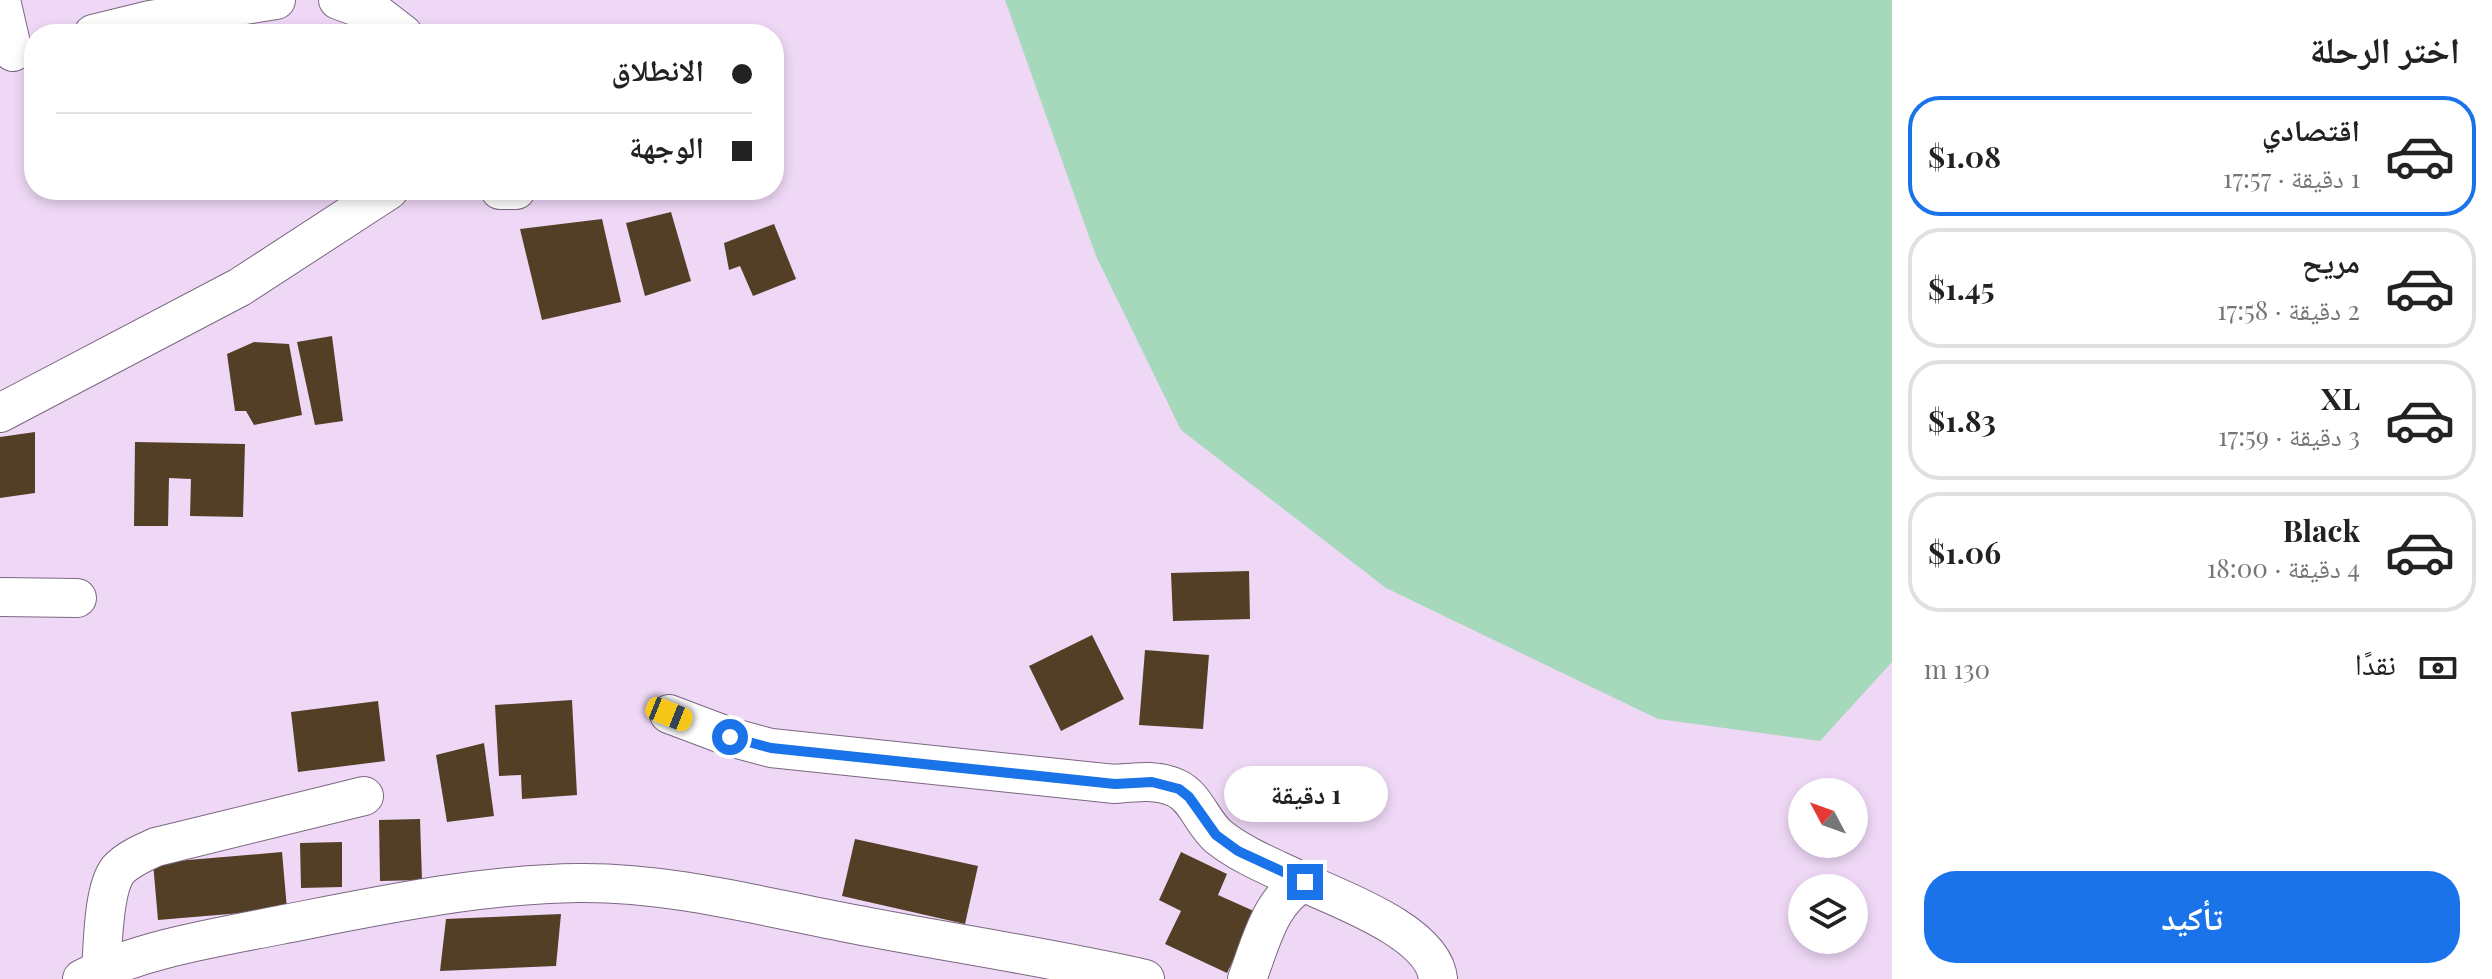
<!DOCTYPE html>
<html lang="ar">
<meta charset="utf-8">
<style>
body{margin:0;font-family:"Playfair Display","Noto Naskh Arabic",serif;background:#f6f6f6;color:#222;direction:rtl;height:100vh;display:flex;flex-direction:column;font-size:30px;white-space:nowrap}
*{box-sizing:border-box;margin:0}
p{font-size:26px;color:#767676}
.icon{flex:none;width:44px;height:44px;fill:none;stroke:currentColor;stroke-width:2;stroke-linecap:round;stroke-linejoin:round}
.map{position:relative;flex:1;overflow:hidden;direction:ltr}
.sheet{display:flex;flex-direction:column;background:#fff;width:600px}
.sheet>*{flex:none}
.guide{position:absolute;left:24px;top:24px;width:760px;height:176px;border-radius:32px;box-shadow:0 4px 12px #0003;direction:rtl;display:grid;align-content:center;height:176px;padding:0 32px;background:#fff}
.needle{width:52px;rotate:311deg}
.fabs{position:absolute;left:1788px;top:778px;display:grid;gap:16px}
.fabs a{display:grid;place-items:center;width:80px;height:80px;border-radius:50%;background:#fff;box-shadow:0 4px 12px #0003;font-size:40px}
.end{position:absolute;width:36px;height:36px;margin:-18px;border:10px solid #1a73e8;background:#fff;box-shadow:0 0 0 4px #fff}
.from{border-radius:50%}
.bubble{position:absolute;height:56px;border-radius:28px;background:#fff;box-shadow:0 4px 12px #0003;font-size:26px;font-weight:700;line-height:56px;text-align:center;direction:rtl}
.car{position:absolute;width:24px;height:48px;margin:-24px -12px;border-radius:10px;box-shadow:0 0 6px 2px #0007;background:linear-gradient(#f5c518 24%,#345 0 40%,#f5c518 0 76%,#345 0 86%,#f5c518 0)}
.guide b{display:flex;align-items:center;gap:28px;height:76px;font-size:30px}
.guide b+b{border-top:2px solid #e0e0e0}
.guide i{width:20px;height:20px;background:#222}
ul{padding:0;list-style:none}
li{display:flex;align-items:center;gap:24px;height:120px;margin:0 16px 12px;padding:0 16px;border:4px solid #e0e0e0;border-radius:32px}
li div{flex:1}
li b{display:block;font-size:30px}
li em{font-style:normal;font-weight:700}
li.selected{border-color:#1a73e8}
li>.icon{width:72px;height:72px;stroke-width:1.5}
h2{padding:0 32px;font-size:36px;line-height:96px}
.pay{display:flex;align-items:center;gap:20px;height:88px;padding:0 32px;font-size:30px}
.pay p{margin-inline-start:auto}
.primary-button{display:flex;gap:16px;margin-top:auto;padding:16px 32px}
.primary-button a{flex:1;height:92px;border-radius:32px;background:#1a73e8;color:#fff;font-size:32px;font-weight:700;line-height:92px;text-align:center}
main{display:flex;flex:1;min-height:0}
.map>svg:first-child{display:block}
</style>
<main>
<section class="sheet">
<h2>اختر الرحلة</h2>
<ul>
<li class="selected"><svg class="icon" aria-label="car" viewBox="0 0 24 24"><path d="M5 17H2v-5l4-1 3-4h7l3 4 3 1v5h-3M9 17h6M6 11h13"/><circle cx="7" cy="17" r="2"/><circle cx="17" cy="17" r="2"/></svg><div><b>اقتصادي</b><p>1 دقيقة · 17:57</p></div><em>$1.08</em></li>
<li><svg class="icon" aria-label="car" viewBox="0 0 24 24"><path d="M5 17H2v-5l4-1 3-4h7l3 4 3 1v5h-3M9 17h6M6 11h13"/><circle cx="7" cy="17" r="2"/><circle cx="17" cy="17" r="2"/></svg><div><b>مريح</b><p>2 دقيقة · 17:58</p></div><em>$1.45</em></li>
<li><svg class="icon" aria-label="car" viewBox="0 0 24 24"><path d="M5 17H2v-5l4-1 3-4h7l3 4 3 1v5h-3M9 17h6M6 11h13"/><circle cx="7" cy="17" r="2"/><circle cx="17" cy="17" r="2"/></svg><div><b>XL</b><p>3 دقيقة · 17:59</p></div><em>$1.83</em></li>
<li><svg class="icon" aria-label="car" viewBox="0 0 24 24"><path d="M5 17H2v-5l4-1 3-4h7l3 4 3 1v5h-3M9 17h6M6 11h13"/><circle cx="7" cy="17" r="2"/><circle cx="17" cy="17" r="2"/></svg><div><b>Black</b><p>4 دقيقة · 18:00</p></div><em>$1.06</em></li>
</ul>
<div class="pay"><svg class="icon" aria-label="cash" viewBox="0 0 24 24"><path d="M3 7h18v10H3z"/><circle cx="12" cy="12" r="2"/></svg>نقدًا<p>130 m</p></div>
<div class="primary-button"><a>تأكيد</a></div>
</section>
<div class="map">
<svg width="1892" height="979" viewBox="0 0 1892 979">
<rect width="100%" height="100%" fill="#efd8f6"/>
<polygon fill="#a6d8bb" points="1005,0 1892,0 1892,662 1820,741 1658,719 1386,588 1181,430 1096,256"/>
<g fill="#533f26">
<polygon points="671,212 691,281 645,296 626,223"/>
<polygon points="602,219 621,302 542,320 520,229"/>
<polygon points="774,224 796,279 753,296 740,266 729,270 724,243"/>
<polygon points="332,336 343,421 315,425 297,342"/>
<polygon points="254,342 289,344 302,415 254,425 246,411 235,411 227,354"/>
<polygon points="35,432 35,493 0,498 0,437"/>
<polygon points="135,442 245,444 243,517 190,516 191,479 169,478 168,526 134,526"/>
<polygon points="1249,571 1250,619 1173,621 1171,573"/>
<polygon points="1092,635 1124,699 1061,731 1029,666"/>
<polygon points="1145,650 1209,655 1203,729 1139,725"/>
<polygon points="572,700 577,795 522,799 521,775 499,776 495,705"/>
<polygon points="378,701 385,761 298,772 291,712"/>
<polygon points="484,743 494,816 447,822 436,755"/>
<polygon points="420,819 422,880 380,881 379,820"/>
<polygon points="855,839 978,866 965,924 842,896"/>
<polygon points="342,842 342,887 301,888 300,843"/>
<polygon points="282,852 287,909 158,920 153,863"/>
<polygon points="1181,852 1227,874 1218,895 1256,912 1227,973 1165,944 1181,911 1159,900"/>
<polygon points="561,914 556,966 440,971 446,919"/>
</g>
<g fill="none" stroke-linecap="round" stroke-linejoin="round">
<g stroke="#7b6781" stroke-width="40">
<g id="minor">
<polyline points="1,0 13,52"/>
<polyline points="338,0 377,14 403,34"/>
<polyline points="93,34 150,20 276,0"/>
<polyline points="500,190 516,190"/>
<polyline points="0,413 240,287 389,190"/>
<polyline points="0,597 77,598"/>
<path d="M669,714L730,737L771,748L1115,784C1136,782 1157,779 1176,788C1196,797 1202,823 1219,837C1244,857 1277,869 1305,883C1342,900 1434,933 1438,979"/>
<path d="M101,970C103,945 103,889 118,870C128,859 143,853 156,847L364,796"/>
<path d="M82,979C142,949 215,938 280,925C377,906 480,884 579,883C671,882 763,907 853,924C951,943 1048,957 1145,979"/>
<path d="M1247,979C1260,946 1270,898 1305,882"/>
</g>
</g>
<use href="#minor" stroke="#fff" stroke-width="38"/>
</g>
<g fill="none" stroke-linecap="round" stroke-linejoin="round">
<polyline stroke="#1a73e8" stroke-width="10" points="730,737 771,748 1115,784 1152,782 1179,789 1189,797 1216,835 1238,851 1305,882"/>
</g>
</svg>
<div class="fabs">
<a><svg class="needle" viewBox="-14 -14 28 28"><path d="M0-13l5 13h-10z" fill="#e53935"/><path d="M0 13l5-13h-10z" fill="#767676"/></svg></a>
<a><svg class="icon" aria-label="layers" viewBox="0 0 24 24"><path d="M12 4l9 5-9 5-9-5zM3 14l9 5 9-5"/></svg></a>
</div>
<i class="end from" style="left:730px;top:737px"></i>
<i class="end" style="left:1305px;top:882px"></i>
<div class="bubble" style="left:1224px;top:766px;width:164px">1 دقيقة</div>
<i class="car" style="left:669px;top:714px;rotate:112deg"></i>
<div class="guide">
<b><i class="from"></i>الانطلاق</b>
<b><i></i>الوجهة</b>
</div>
</div>
</main>
